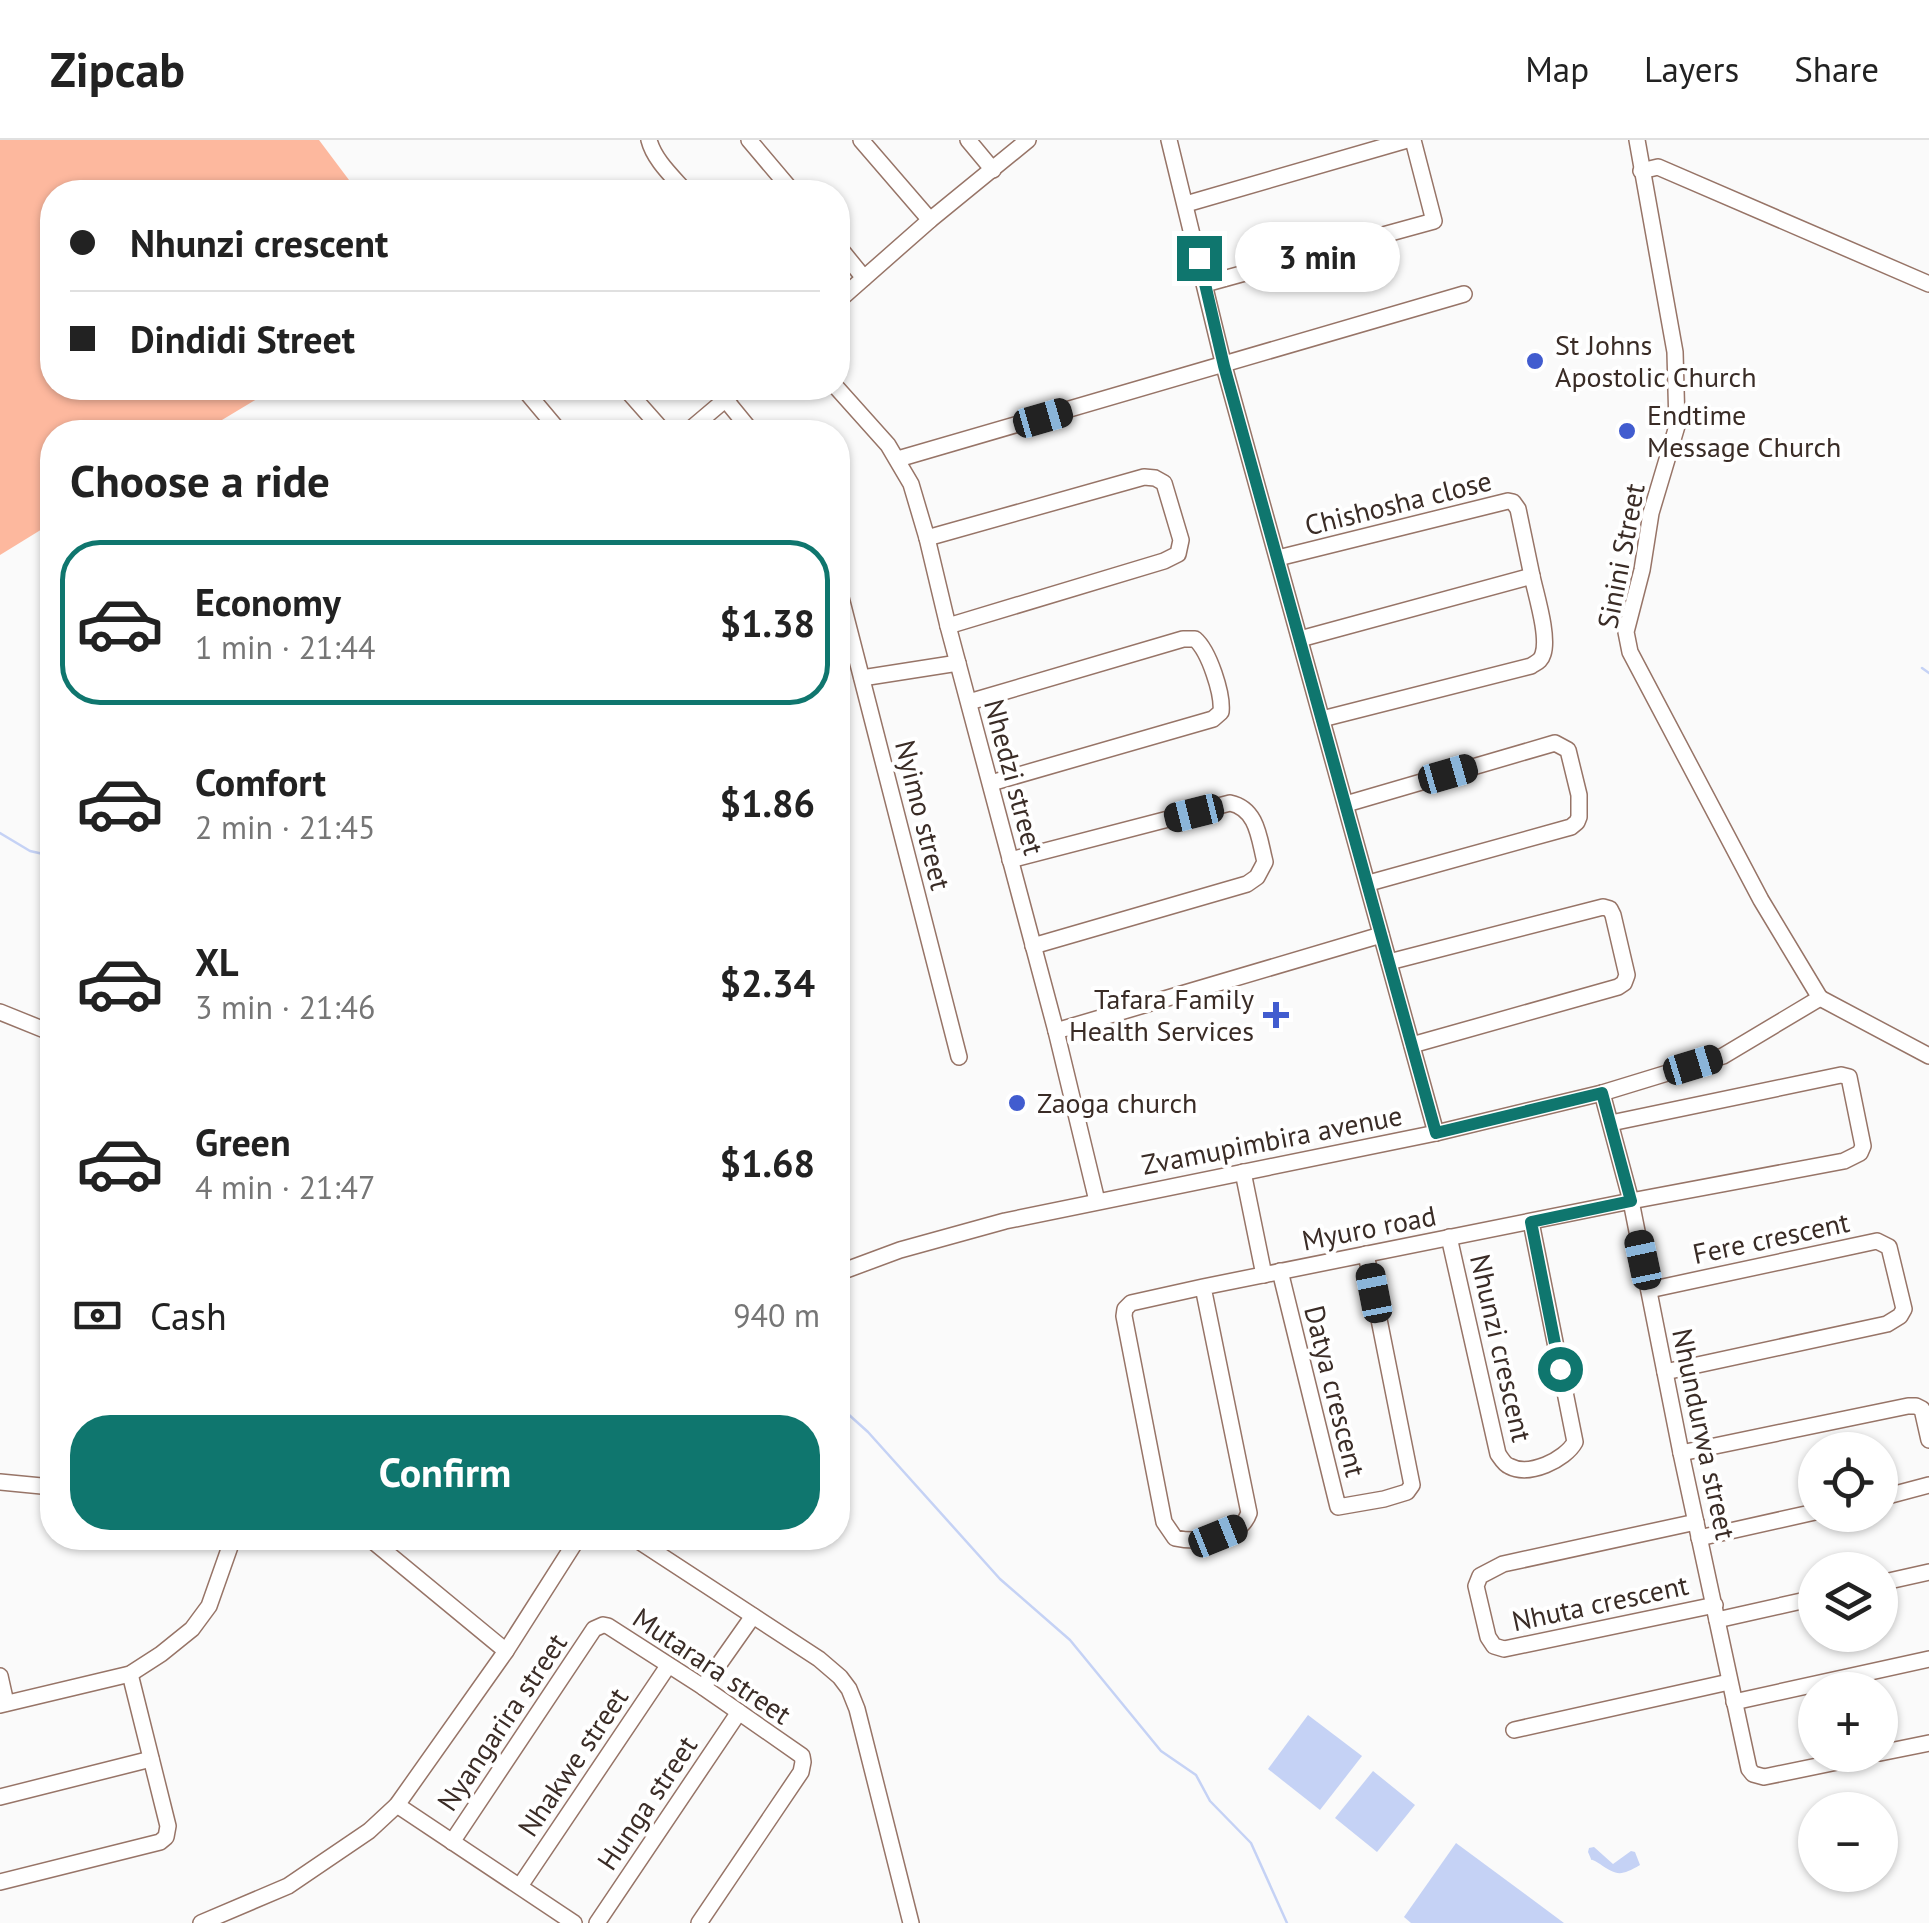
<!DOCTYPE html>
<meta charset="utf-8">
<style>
body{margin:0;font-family:"PT Sans",sans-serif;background:#f2f2f2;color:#222;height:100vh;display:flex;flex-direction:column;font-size:38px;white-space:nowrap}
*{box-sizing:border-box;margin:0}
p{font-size:32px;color:#767676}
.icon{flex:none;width:55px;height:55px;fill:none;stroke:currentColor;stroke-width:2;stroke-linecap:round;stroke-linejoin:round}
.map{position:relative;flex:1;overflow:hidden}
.panel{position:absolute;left:40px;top:280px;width:810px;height:1130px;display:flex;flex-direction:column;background:#fff;border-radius:40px;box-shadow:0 2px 8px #0004}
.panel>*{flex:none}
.guide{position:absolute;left:40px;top:40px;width:810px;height:220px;border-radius:40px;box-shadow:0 2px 8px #0004;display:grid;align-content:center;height:220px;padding:0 30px;background:#fff}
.fabs{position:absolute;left:1798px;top:1292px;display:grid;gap:20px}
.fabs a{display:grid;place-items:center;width:100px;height:100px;border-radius:50%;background:#fff;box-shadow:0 2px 8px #0004;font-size:50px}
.end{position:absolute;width:45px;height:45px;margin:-22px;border:12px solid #0f766e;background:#fff;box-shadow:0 0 0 5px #fff}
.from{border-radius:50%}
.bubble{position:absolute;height:70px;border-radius:35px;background:#fff;box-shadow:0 2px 8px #0004;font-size:32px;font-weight:600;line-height:70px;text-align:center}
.car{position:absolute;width:30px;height:60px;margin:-30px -15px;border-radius:12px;box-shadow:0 0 8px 2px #0007;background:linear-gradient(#222 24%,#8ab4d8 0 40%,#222 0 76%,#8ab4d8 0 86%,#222 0)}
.guide b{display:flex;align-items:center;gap:35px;height:95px;font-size:38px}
.guide b+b{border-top:2px solid #e0e0e0}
.guide i{width:25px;height:25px;background:#222}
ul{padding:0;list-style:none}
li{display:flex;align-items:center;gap:30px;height:165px;margin:0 20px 15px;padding:0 10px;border:5px solid transparent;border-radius:40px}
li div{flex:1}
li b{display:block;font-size:38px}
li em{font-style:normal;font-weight:600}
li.on{border-color:#0f766e}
li>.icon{width:90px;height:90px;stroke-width:1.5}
h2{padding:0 30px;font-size:45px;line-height:120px}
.pay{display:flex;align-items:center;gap:25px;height:110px;padding:0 30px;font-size:38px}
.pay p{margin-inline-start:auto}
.cta{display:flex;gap:20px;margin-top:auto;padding:20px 30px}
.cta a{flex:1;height:115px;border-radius:40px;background:#0f766e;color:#fff;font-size:40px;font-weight:600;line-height:115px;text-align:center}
header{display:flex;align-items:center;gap:60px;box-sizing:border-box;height:140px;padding:0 50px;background:#fff;border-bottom:2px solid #e0e0e0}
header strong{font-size:48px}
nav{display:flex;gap:55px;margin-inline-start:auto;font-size:35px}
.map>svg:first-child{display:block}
</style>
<header>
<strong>Zipcab</strong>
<nav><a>Map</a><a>Layers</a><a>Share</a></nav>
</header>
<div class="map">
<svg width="1929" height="1783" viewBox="0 0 1929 1783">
<rect width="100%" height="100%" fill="#fafafa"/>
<polygon fill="#fdb89e" points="0,0 319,0 358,52 52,52 52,248 275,248 202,292 52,292 52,383 0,415"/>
<g fill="#c5d2f5">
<polygon points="1308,1575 1362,1616 1320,1670 1268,1629"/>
<polygon points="1373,1631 1415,1665 1377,1712 1335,1678"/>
<polygon points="1456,1703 1564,1783 1411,1783 1404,1777"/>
<path d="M1594,1707L1613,1724L1631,1711L1635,1712L1640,1725C1621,1736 1617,1736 1600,1724C1588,1716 1594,1725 1588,1712L1589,1708Z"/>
</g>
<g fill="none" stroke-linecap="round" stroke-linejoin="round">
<g stroke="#c5d2f5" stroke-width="2.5">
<polyline points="1922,528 1929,533"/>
<polyline points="0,693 30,711 52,716"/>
<polyline points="838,1265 868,1292 1000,1439 1070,1500 1161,1611 1196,1635 1210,1661 1251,1703 1287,1783"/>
</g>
<g stroke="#977467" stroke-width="18">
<g id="minor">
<path d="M649,0C654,20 673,37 686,52"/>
<polyline points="749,0 793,52"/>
<polyline points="861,0 930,80"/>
<polyline points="968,0 993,30"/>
<polyline points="1169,0 1224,226 1436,993"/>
<polyline points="1637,0 1675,212 1677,286 1651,373 1642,430 1626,492 1630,512 1761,760 1820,858"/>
<polyline points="1641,31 1658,27 1929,144"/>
<polyline points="1186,64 1407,0"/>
<polyline points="838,106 864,138"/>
<polyline points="1205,144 1434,81 1413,0"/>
<polyline points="838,161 930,80 1028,0"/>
<polyline points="523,248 560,292"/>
<polyline points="625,248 664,292"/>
<polyline points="837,248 888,305 911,344 927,398 948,486 1056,891 1097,1061"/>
<polyline points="725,259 752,292"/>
<polyline points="687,292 739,248"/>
<polyline points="898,319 1464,154"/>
<polyline points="927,398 1144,337 1155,338 1164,343 1181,400 1178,414 1164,421 948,486"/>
<polyline points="1278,418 1508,361 1513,362 1518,369 1532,436"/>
<polyline points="838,446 959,917"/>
<path d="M1300,499L1532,436C1536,455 1549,496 1543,514C1541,521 1537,522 1531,526L1322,579"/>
<polyline points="862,538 958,523"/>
<path d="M969,562L1183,499H1195C1209,511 1223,554 1221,572L1213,579L991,643"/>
<polyline points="1346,664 1555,603 1568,610 1579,655 1579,677 1577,682 1571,687 1369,743"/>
<path d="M1010,720L1230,663C1258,669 1259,699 1265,722L1257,737L1247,744L1033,806"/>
<polyline points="1389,822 1603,767 1610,769 1613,775 1627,835 1624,843 1618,847 1412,905"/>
<polyline points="1820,858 1929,916"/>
<polyline points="0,872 52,893"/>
<polyline points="1056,891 1381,795"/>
<polyline points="1602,953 1631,1061 1681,1313 1749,1629 1753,1634 1764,1637 1871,1615"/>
<polyline points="1243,1032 1264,1135"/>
<path d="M1449,1097L1498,1314C1501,1318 1504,1324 1509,1326C1529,1337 1565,1320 1575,1302L1531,1082"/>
<polyline points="1280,1131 1338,1367 1384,1359 1407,1352 1412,1345 1366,1114"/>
<polyline points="838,1133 900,1110 1005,1081 1436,993 1602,953 1723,916 1820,858"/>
<path d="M1203,1147L1249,1373C1240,1399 1198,1403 1175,1398L1164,1382L1124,1176L1125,1169L1131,1163L1203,1147L1631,1061L1844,1021L1860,1013L1863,1006L1849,937L1841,935L1611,983"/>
<polyline points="1649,1150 1877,1101 1889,1107 1904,1169 1900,1176 1887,1184 1665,1232"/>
<polyline points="1681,1313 1908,1266 1916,1266 1922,1269 1929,1300"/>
<polyline points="0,1342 52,1347"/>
<polyline points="1880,1358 1929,1345"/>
<polyline points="1696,1382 1503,1424 1480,1436 1476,1446 1488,1497 1494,1506 1504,1509 1715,1465"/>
<polyline points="369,1398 506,1511"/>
<polyline points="634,1398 819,1519 840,1537 849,1549 857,1569 911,1783"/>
<polyline points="1699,1398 1815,1372"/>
<polyline points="1880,1443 1929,1432"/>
<polyline points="1717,1480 1815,1458"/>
<polyline points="0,1536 6,1563"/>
<polyline points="703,1547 753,1476"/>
<polyline points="1734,1562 1929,1519"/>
<polyline points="0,1565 130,1534 161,1514 192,1489 209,1466 233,1398"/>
<polyline points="1514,1590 1729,1542"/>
<polyline points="1880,1613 1929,1603"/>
<polyline points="0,1657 151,1619"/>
<polyline points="397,1665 574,1783"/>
<polyline points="452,1702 594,1489 603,1485 608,1486 703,1547 802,1616 803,1622 801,1632 699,1783"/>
<polyline points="0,1742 160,1702 166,1697 168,1686 130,1534"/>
<polyline points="520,1746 668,1526"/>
<polyline points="201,1783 288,1746 369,1691 397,1665 506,1511 578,1398"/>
<polyline points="597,1783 739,1572"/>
</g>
</g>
<use href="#minor" stroke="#fff" stroke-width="15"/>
</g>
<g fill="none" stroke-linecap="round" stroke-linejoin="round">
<polyline stroke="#0f766e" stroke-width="12" points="1199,118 1224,226 1436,993 1602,953 1631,1061 1531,1082 1560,1229"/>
</g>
<g fill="#415ccf" stroke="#fff" stroke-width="4">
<circle cx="1535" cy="221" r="10"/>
<circle cx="1627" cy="291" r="10"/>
<path d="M1271 860h10v10h10v10h-10v10h-10v-10h-10v-10h10z"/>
<circle cx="1017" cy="963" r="10"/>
</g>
<g text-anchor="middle" stroke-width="8" stroke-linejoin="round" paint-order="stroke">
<g font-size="28" fill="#3a2c26" stroke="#fff" text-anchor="start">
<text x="1555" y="215">St Johns<tspan x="1555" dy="32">Apostolic Church</tspan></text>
<text x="1647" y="285">Endtime<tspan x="1647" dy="32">Message Church</tspan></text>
<text x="1254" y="869" text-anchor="end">Tafara Family<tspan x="1254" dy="32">Health Services</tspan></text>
<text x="1037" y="973">Zaoga church</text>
</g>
<g font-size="28" fill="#3a2c26" stroke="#fff">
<text transform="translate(1398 363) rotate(-14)" y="10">Chishosha close</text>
<text transform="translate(1621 416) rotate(-79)" y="10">Sinini Street</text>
<text transform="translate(1014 637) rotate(75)" y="10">Nhedzi street</text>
<text transform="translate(923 675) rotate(76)" y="10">Nyimo street</text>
<text transform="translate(1272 1000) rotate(-11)" y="10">Zvamupimbira avenue</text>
<text transform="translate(1369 1088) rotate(-11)" y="10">Myuro road</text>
<text transform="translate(1771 1098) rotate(-12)" y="10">Fere crescent</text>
<text transform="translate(1501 1208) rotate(77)" y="10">Nhunzi crescent</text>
<text transform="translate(1335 1251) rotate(76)" y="10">Datya crescent</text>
<text transform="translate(1704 1294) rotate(78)" y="10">Nhundurwa street</text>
<text transform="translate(1600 1463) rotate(-12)" y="10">Nhuta crescent</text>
<text transform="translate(712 1526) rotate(34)" y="10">Mutarara street</text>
<text transform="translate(502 1582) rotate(-56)" y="10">Nyangarira street</text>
<text transform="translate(573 1622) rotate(-56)" y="10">Nhakwe street</text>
<text transform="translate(647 1663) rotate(-56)" y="10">Hunga street</text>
</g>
</g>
</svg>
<div class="fabs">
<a><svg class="icon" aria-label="locate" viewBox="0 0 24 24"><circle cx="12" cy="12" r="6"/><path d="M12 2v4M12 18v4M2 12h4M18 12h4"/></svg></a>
<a><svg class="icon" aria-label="layers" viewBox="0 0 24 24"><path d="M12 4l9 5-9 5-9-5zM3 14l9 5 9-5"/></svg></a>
<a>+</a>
<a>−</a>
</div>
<i class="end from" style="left:1560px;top:1229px"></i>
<i class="end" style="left:1199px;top:118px"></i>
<div class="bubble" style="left:1235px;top:82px;width:165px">3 min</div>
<i class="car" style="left:1043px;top:278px;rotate:74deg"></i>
<i class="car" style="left:1448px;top:634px;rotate:74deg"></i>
<i class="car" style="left:1194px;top:673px;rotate:256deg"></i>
<i class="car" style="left:1693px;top:925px;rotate:73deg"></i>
<i class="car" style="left:1643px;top:1120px;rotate:348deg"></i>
<i class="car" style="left:1374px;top:1153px;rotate:349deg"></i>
<i class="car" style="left:1218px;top:1396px;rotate:68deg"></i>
<div class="guide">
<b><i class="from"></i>Nhunzi crescent</b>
<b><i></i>Dindidi Street</b>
</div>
<section class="panel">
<h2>Choose a ride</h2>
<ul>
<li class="on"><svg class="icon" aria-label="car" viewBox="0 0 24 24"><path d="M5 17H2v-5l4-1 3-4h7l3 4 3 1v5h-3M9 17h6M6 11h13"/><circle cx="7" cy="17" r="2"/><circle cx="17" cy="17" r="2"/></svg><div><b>Economy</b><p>1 min · 21:44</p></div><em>$1.38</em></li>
<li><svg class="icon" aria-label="car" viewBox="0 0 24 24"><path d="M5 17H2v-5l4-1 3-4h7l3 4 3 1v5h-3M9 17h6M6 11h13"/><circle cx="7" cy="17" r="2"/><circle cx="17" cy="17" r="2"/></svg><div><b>Comfort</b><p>2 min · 21:45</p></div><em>$1.86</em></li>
<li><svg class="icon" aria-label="car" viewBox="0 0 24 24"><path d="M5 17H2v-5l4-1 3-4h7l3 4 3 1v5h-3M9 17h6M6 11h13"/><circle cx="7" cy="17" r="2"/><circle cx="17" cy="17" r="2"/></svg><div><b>XL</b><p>3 min · 21:46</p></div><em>$2.34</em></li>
<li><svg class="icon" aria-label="car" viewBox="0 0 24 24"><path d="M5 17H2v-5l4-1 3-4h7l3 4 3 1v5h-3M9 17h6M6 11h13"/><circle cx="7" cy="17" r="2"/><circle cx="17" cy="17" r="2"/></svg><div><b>Green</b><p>4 min · 21:47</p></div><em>$1.68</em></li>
</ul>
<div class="pay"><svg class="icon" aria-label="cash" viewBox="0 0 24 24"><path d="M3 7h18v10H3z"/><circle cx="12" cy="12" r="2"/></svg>Cash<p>940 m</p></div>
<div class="cta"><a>Confirm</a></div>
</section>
</div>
